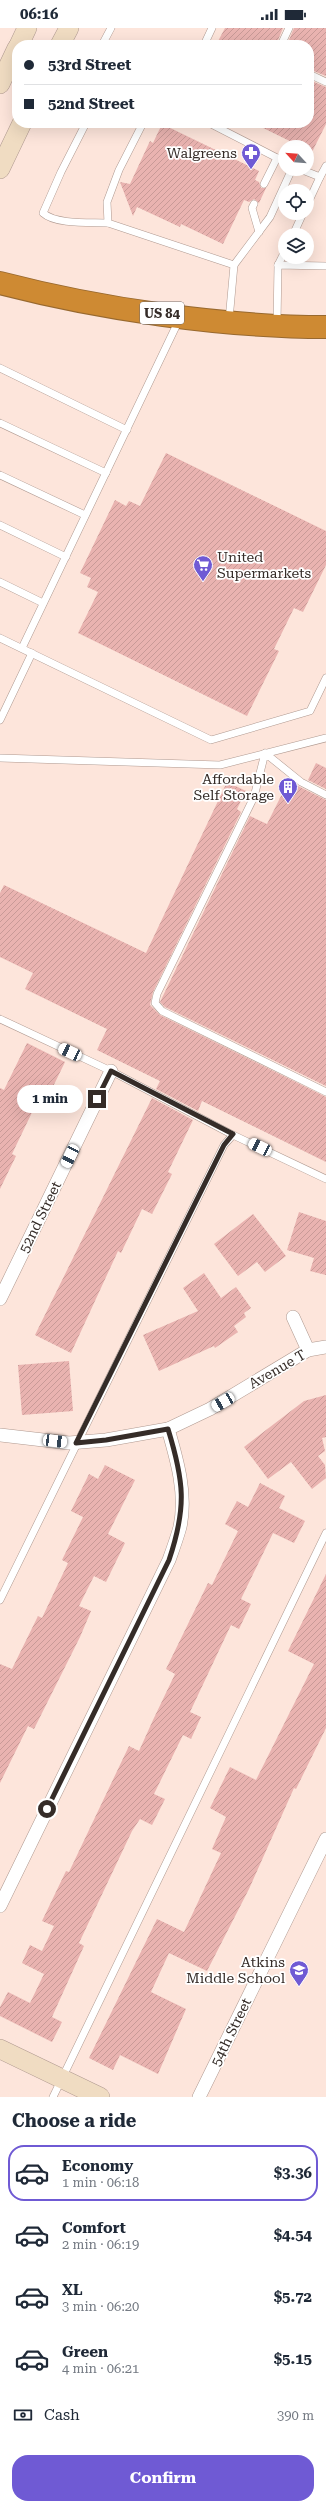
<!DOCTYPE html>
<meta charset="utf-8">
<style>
body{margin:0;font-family:"Roboto Serif",serif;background:#f6f6f7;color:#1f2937;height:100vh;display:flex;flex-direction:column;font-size:15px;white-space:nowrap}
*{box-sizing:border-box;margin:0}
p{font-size:13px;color:#747a83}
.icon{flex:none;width:22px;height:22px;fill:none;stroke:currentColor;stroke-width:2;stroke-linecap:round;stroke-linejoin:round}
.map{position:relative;height:2069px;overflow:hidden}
.drawer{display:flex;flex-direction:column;background:#fff;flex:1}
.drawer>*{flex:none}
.top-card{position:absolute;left:12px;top:12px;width:302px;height:88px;border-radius:16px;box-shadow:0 4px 16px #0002;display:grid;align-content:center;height:88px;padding:0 12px;background:#fff}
.needle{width:26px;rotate:296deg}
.buttons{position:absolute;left:278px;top:112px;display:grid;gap:8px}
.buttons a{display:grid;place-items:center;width:36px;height:36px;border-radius:50%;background:#fff;box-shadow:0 4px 16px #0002;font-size:20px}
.end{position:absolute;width:18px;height:18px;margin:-9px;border:5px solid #352c28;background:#fff;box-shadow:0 0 0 2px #fff}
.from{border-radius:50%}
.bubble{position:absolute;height:28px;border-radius:14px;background:#fff;box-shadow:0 4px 16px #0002;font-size:13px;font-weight:700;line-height:28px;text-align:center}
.car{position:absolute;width:12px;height:24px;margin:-12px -6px;border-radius:5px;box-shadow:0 0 3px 1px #0007;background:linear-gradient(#fff 24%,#345 0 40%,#fff 0 76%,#345 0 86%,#fff 0)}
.top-card b{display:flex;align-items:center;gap:14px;height:38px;font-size:15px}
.top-card b+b{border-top:1px solid #e0e1e3}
.top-card i{width:10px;height:10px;background:#1f2937}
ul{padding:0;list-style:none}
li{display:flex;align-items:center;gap:12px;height:56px;margin:0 8px 6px;padding:0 4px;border:2px solid transparent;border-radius:16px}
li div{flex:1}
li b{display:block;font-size:15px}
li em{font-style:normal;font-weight:700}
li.current{border-color:#6f5ad4}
li>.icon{width:36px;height:36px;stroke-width:1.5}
h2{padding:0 12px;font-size:18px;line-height:48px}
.pay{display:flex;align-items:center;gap:10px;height:44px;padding:0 12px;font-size:15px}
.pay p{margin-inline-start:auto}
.button{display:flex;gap:8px;margin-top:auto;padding:8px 12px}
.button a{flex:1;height:46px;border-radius:16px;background:#6f5ad4;color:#fff;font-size:16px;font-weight:700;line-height:46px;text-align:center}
.status{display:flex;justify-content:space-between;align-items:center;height:28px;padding:0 20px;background:#fff;direction:ltr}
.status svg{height:11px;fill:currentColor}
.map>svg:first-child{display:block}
</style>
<div class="status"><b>06:16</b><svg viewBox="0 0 49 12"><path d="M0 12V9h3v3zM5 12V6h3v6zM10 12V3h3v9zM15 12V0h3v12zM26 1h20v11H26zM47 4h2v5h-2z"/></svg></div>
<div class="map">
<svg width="326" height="2069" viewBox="0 0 326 2069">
<defs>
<pattern id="building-hatch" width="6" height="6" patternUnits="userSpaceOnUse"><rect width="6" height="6" fill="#e9b3b0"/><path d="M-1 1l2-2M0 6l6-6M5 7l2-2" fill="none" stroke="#c89a97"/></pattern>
</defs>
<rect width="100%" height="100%" fill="#fde5db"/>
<g fill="url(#building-hatch)">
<polygon points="225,0 283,0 276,17 216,17"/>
<polygon points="294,0 326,0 326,48 309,41 309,17 287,17"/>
<polygon points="309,52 326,59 326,96 312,124 307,119 302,119 253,95 309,95"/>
<polygon points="162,96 259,143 255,152 259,154 261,160 266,160 259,175 254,171 249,174 244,172 223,216 181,196 180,199 137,179 133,188 120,154 130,156 150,113 153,115"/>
<polygon points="166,425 326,503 326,537 303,584 294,580 274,621 279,623 247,688 78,605 98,564 87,559 91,550 80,545 115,472 126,478 129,473 140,478"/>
<polygon points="316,735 326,740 326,761 308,752"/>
<polygon points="227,754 246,763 237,781 241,784 153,964 150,977 160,987 326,1069 326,1134 202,1073 198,1083 156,1061 160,1053 97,1022 107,1001 25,961 33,945 0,929 0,865 4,857 146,925"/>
<polygon points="298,758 326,772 326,1058 165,979 160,974 250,788 267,796 283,764"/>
<polygon points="27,1015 65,1034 45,1075 38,1072 12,1126 16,1128 0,1161 0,1060 4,1062"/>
<polygon points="152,1070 193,1092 168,1144 172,1146 152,1186 142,1181 121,1225 118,1223 71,1325 35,1307"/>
<polygon points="299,1184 326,1193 326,1247 310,1243 314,1230 287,1222"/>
<polygon points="253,1186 286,1228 265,1244 257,1234 238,1248 214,1216"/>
<polygon points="204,1245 221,1270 236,1259 251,1280 244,1285 246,1289 234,1298 238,1304 215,1320 214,1318 159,1343 143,1307 198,1283 183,1260"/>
<polygon points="69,1333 73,1383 22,1387 18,1337"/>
<polygon points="326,1367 326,1409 322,1410 325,1423 318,1428 325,1437 326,1450 312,1461 291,1434 268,1451 244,1419 304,1373"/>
<polygon points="105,1437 135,1452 108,1506 125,1515 106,1554 94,1548 79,1578 91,1583 80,1609 34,1701 28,1698 0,1755 0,1636 12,1641 38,1588 42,1590 68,1535 62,1532 83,1489 71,1483 89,1446 98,1451"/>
<polygon points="260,1455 285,1468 279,1480 305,1493 294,1515 273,1505 241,1571 251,1576 239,1601 231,1597 190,1684 201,1689 191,1711 183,1707 154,1766 165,1771 152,1797 140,1791 132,1803 79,1915 84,1918 52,1989 62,1994 52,2014 0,1988 0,1979 8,1964 30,1975 44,1946 22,1935 30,1917 42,1923 54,1898 42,1893 66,1843 69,1844 129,1718 139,1723 153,1692 175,1646 166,1641 208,1555 212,1557 238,1503 225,1496 237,1473 248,1479"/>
<polygon points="326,1546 326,1700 296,1761 294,1760 249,1861 207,1943 169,1925 151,1964 186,1981 158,2046 120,2027 113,2042 89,2030 157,1891 184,1904 221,1825 212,1821 226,1789 210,1780 230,1739 256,1752 314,1636 288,1623"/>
</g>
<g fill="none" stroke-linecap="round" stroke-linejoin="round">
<g stroke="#af9990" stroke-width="8">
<g id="lane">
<polyline points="102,17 111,0"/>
<polyline points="204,17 212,0"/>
<polyline points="281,17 289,0"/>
<polyline points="309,46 326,54"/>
<path d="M86,95L61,144L43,185C56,197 92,194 108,195"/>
<polyline points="143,95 119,142 107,174 108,195 234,237 229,292"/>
<polyline points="209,95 285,134"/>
<polyline points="300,141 320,149 307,177"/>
<polyline points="320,149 326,138"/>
<polyline points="264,156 277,130"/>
<polyline points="254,176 252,180 259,204"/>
<polyline points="293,207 303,185"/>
<polyline points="234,237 270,189 292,141"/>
<polyline points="278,237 285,223"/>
<polyline points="277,295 278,237 326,238"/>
<polyline points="0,340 127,402"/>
<polyline points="0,395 106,445"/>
<polyline points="0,447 85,487"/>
<polyline points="0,497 66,529"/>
<polyline points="0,554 43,575"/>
<polyline points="0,610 211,712 310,683 326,650"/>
<polyline points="22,620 179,292"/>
<polyline points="0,692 32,625"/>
<polyline points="0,730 220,737 326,710"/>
<polyline points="326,767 301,754 265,725 254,769 157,966 155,975 162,983 326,1064"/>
<polyline points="0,991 111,1043 233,1107"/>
<polyline points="0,1572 224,1117 233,1107 326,1151"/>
<polyline points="53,2069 326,1505"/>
</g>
</g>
<g stroke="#af9990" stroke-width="14">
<g id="street">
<polyline points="0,1271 111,1043"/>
<polyline points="293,1289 308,1322"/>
<polyline points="0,1407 69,1415 106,1412 168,1401 210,1381 308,1322 326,1319"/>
<path d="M0,1878L169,1532C173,1521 177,1510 180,1499C187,1466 177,1432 168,1401"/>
<polyline points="199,2069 326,1811"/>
</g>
</g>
<g stroke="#af9990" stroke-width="20">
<g id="secondary">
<polyline points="19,17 27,0"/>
<polyline points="60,17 69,0"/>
<polyline points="0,56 17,20"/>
<polyline points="0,141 22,95"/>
<polyline points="0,2021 100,2069"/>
</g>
</g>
<g stroke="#98692f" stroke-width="24">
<path id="highway" d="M0,255C100,281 223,299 326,299"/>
</g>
<use href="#lane" stroke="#fff" stroke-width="7"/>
<use href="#street" stroke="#fff" stroke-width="13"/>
<use href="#secondary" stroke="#f0dcc2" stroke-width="19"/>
<use href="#highway" stroke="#ce8a33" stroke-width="22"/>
</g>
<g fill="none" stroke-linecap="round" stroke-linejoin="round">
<path stroke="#352c28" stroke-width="5" d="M47,1781L169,1532C187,1479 184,1453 168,1401L106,1412L76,1415L224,1117L233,1106L111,1043L97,1071"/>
</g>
<defs>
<g id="pharmacy-pin" transform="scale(1)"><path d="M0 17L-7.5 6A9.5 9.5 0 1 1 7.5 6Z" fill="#6f5ad4" stroke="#fff"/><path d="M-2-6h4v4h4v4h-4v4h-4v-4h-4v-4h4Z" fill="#fff"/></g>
<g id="supermarket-pin" transform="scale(1)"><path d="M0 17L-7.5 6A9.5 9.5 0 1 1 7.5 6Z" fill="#6f5ad4" stroke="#fff"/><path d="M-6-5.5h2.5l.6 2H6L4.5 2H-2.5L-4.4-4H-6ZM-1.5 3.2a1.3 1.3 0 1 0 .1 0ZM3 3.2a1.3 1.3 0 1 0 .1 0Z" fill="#fff"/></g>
<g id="building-pin" transform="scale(1)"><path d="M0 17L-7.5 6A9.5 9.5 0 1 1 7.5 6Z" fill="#6f5ad4" stroke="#fff"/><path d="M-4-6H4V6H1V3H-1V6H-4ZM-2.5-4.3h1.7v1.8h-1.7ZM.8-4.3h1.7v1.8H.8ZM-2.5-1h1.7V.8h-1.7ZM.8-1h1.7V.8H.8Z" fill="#fff"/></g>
<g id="school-pin" transform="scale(1)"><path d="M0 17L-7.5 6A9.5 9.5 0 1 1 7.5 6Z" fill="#6f5ad4" stroke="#fff"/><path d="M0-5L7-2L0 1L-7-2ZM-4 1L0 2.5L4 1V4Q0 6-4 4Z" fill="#fff"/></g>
</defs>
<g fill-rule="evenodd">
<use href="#pharmacy-pin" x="251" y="125"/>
<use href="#supermarket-pin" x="203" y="537"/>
<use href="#building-pin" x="288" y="759"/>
<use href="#school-pin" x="299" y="1942"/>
</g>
<g text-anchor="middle" stroke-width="3.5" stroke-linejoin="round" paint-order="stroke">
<rect fill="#fff" stroke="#726b68" stroke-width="1" x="140" y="274" width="44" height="22" rx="3"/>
<g font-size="13" font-weight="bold" fill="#352c28">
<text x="162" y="290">US 84</text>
</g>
<g font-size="14" fill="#352c28" stroke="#fff" text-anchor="end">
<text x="237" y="130">Walgreens</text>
<text x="217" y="534" text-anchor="start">United<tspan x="217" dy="16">Supermarkets</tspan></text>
<text x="274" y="756">Affordable<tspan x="274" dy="16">Self Storage</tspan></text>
<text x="285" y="1939">Atkins<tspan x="285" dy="16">Middle School</tspan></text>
</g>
<g font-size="14" fill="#352c28" stroke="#fff">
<text transform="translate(40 1189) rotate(-64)" y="5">52nd Street</text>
<text transform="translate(277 1341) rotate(-30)" y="5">Avenue T</text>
<text transform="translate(231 2004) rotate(-64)" y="5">54th Street</text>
</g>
</g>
</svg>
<div class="buttons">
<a><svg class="needle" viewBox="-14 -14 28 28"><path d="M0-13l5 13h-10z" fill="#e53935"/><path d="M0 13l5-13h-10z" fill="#747a83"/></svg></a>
<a><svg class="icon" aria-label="locate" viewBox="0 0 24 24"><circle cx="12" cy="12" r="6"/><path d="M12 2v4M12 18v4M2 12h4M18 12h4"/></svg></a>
<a><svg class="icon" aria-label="layers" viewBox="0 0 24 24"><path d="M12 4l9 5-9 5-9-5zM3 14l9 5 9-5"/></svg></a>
</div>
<i class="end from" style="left:47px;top:1781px"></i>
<i class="end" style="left:97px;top:1071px"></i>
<div class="bubble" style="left:17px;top:1057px;width:66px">1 min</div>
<i class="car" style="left:70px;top:1024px;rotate:295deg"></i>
<i class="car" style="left:260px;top:1119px;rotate:296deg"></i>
<i class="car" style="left:70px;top:1128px;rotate:206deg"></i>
<i class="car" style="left:223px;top:1374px;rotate:240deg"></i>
<i class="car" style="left:55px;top:1413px;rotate:97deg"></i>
<div class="top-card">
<b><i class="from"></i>53rd Street</b>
<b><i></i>52nd Street</b>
</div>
</div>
<section class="drawer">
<h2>Choose a ride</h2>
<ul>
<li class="current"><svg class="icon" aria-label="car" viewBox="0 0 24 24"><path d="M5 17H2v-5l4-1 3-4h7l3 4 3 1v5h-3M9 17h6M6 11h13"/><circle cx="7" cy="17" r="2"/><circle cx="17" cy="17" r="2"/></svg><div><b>Economy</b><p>1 min · 06:18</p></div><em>$3.36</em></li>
<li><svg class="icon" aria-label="car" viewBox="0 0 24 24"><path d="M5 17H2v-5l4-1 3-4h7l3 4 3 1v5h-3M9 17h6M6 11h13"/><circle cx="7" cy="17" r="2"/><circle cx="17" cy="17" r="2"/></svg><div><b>Comfort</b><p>2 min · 06:19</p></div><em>$4.54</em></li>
<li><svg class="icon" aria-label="car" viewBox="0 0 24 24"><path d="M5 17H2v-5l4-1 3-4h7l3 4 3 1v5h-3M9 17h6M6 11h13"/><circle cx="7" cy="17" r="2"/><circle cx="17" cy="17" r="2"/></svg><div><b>XL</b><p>3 min · 06:20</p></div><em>$5.72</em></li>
<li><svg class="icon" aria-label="car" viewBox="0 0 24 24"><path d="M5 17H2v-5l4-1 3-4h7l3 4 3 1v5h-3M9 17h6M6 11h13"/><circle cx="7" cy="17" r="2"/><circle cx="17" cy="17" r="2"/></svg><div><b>Green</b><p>4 min · 06:21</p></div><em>$5.15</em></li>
</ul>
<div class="pay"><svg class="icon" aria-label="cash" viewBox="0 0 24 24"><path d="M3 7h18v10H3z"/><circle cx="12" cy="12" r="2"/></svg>Cash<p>390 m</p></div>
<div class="button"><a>Confirm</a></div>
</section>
